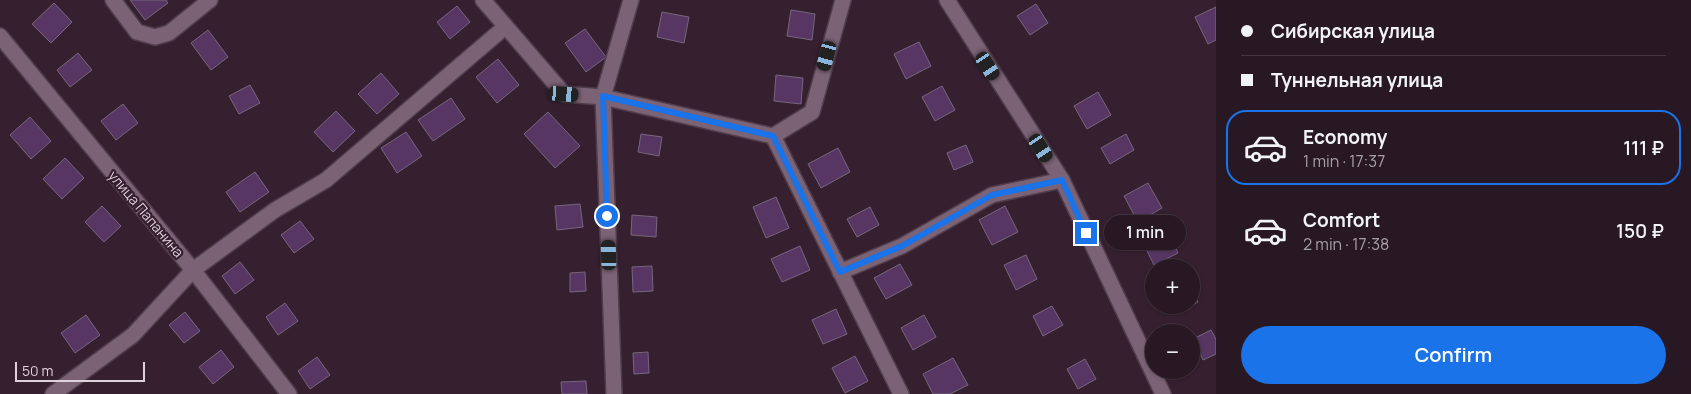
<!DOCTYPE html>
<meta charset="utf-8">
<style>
body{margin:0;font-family:Manrope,sans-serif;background:#342531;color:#f1f3f6;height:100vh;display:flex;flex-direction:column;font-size:19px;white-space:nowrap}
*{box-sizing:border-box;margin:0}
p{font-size:16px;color:#a5a0a6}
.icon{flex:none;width:28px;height:28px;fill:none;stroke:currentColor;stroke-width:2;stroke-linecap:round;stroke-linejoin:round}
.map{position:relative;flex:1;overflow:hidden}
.sheet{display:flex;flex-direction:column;background:#281824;width:475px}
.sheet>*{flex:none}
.top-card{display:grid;align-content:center;height:110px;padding:0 25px;background:#281824}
.buttons{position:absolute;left:1145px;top:259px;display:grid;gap:10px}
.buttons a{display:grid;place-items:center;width:55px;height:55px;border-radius:50%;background:#281824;box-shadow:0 1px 4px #0004,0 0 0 1px #443741;font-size:25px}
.scale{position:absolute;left:15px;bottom:12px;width:130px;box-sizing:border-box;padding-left:5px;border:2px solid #dfd0db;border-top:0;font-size:14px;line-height:18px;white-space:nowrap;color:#dfd0db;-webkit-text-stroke:4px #362030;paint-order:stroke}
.end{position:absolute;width:22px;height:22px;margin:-11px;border:6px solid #1a73e8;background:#fff;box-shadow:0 0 0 2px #fff}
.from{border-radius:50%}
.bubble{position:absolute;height:35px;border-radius:18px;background:#281824;box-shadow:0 1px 4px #0004,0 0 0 1px #443741;font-size:16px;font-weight:600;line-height:35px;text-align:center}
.car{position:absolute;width:15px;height:30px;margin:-15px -8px;border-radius:6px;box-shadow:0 0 4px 1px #0007;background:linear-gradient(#222 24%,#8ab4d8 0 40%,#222 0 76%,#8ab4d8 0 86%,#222 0)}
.top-card b{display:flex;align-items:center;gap:18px;height:48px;font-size:19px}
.top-card b+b{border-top:1px solid #443741}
.top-card i{width:12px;height:12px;background:#f1f3f6}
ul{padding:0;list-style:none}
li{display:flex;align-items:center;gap:15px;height:75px;margin:0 10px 8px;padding:0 15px;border:2px solid transparent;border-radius:20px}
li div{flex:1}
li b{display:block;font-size:19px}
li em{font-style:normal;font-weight:600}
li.current{border-color:#1a73e8}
li>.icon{width:45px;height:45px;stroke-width:1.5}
.cta{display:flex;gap:10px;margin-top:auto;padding:10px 25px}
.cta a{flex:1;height:58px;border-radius:30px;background:#1a73e8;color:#fff;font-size:20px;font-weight:600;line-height:58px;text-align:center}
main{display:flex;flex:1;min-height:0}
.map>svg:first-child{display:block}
</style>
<main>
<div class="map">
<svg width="1216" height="394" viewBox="0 0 1216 394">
<rect width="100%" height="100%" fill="#362030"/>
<g fill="#573663" stroke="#77667e">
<polygon points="130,0 166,0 168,3 145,20"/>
<polygon points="54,3 72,22 51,43 32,24"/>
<polygon points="1036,4 1048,23 1030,35 1017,16"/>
<polygon points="457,6 470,22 450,39 437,22"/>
<polygon points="1216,7 1216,40 1208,44 1195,17"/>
<polygon points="791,10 815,14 812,40 787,36"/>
<polygon points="662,12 689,17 684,43 657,37"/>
<polygon points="585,29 606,57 586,72 565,43"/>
<polygon points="208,30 228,57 211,70 191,43"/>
<polygon points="919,42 931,66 906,79 894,54"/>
<polygon points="78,53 92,70 70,87 57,70"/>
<polygon points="498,59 519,85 497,103 476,77"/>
<polygon points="381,73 399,94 377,114 358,94"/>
<polygon points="776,75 803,78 801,104 774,101"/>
<polygon points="250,85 260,103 239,114 229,96"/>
<polygon points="942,86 955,110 935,121 922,97"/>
<polygon points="1098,92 1111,115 1087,129 1074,106"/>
<polygon points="451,98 465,119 433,141 418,120"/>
<polygon points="123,104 138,123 116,140 101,121"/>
<polygon points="336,111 355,131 333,152 314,132"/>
<polygon points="548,112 580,146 555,168 524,134"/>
<polygon points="30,117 51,141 31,159 10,135"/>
<polygon points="406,132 422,156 397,173 381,148"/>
<polygon points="641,134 662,137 659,156 638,152"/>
<polygon points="1126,134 1134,150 1110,164 1101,148"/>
<polygon points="966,145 973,162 954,170 947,153"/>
<polygon points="838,148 850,172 821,188 808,164"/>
<polygon points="65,158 84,178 62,199 43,179"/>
<polygon points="255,172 269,192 240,212 226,192"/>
<polygon points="1148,183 1162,208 1138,222 1124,196"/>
<polygon points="776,197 789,228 766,238 753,207"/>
<polygon points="580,204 583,227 557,230 555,206"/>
<polygon points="102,206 121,226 104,242 85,222"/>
<polygon points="1005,206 1018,232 992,245 979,220"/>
<polygon points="870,207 879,225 857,237 847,219"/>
<polygon points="632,215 657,217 656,237 631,235"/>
<polygon points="300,221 314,239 294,253 281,235"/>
<polygon points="1166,228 1178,253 1154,265 1141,239"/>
<polygon points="800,246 810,270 782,282 771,259"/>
<polygon points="1026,255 1037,279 1016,290 1004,265"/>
<polygon points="240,262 254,280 235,294 222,276"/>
<polygon points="900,264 912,285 886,299 874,278"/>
<polygon points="652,266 653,291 633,292 632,267"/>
<polygon points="585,272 586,291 570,292 570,273"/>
<polygon points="1191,290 1198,302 1176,314 1172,305 1191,305"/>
<polygon points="285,303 298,321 278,335 266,317"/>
<polygon points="1052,306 1063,325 1043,336 1033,316"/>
<polygon points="836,309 847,334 823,344 812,320"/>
<polygon points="185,312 200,331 184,343 169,325"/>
<polygon points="86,315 100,335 75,353 61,333"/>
<polygon points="924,315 936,337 913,350 901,328"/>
<polygon points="1211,330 1216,339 1216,354 1203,360 1193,339"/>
<polygon points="221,350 234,367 213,384 199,367"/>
<polygon points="648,352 649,373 634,374 633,353"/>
<polygon points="855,356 868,381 845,393 832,368"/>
<polygon points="317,357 330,375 310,389 298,371"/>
<polygon points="953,358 968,385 950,394 933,394 923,374"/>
<polygon points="1085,359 1096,379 1078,389 1067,369"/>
<polygon points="586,381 587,394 562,394 561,382"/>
</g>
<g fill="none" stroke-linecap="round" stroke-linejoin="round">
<g stroke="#4f3d4b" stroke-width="18">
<g id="minor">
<polyline points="113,0 137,32 155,37 169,33 210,0"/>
<polyline points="483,0 564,94 603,97 773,136 812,112 843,0"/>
<polyline points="947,0 1062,180 1163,394"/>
<polyline points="0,36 193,270 289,394"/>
<polyline points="773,136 901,394"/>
<polyline points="840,272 902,246 992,195 1062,180"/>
<polyline points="53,394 133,335 193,270 275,210 326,180 505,27"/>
<polyline points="614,394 603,97 631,0"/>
</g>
</g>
<use href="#minor" stroke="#7b6275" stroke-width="15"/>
</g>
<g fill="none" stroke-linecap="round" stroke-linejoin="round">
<polyline stroke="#1a73e8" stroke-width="6" points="607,216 603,96 773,136 840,272 902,246 992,195 1062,180 1086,233"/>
</g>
<g text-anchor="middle" stroke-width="4.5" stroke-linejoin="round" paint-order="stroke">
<g font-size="14" fill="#dfd0db" stroke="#362030">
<text transform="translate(146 214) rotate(50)" y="5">улица Папанина</text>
</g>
</g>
</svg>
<div class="buttons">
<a>+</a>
<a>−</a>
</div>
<div class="scale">50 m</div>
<i class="end from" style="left:607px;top:216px"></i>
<i class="end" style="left:1086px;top:233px"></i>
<div class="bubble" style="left:1104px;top:215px;width:82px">1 min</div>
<i class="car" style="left:827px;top:56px;rotate:195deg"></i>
<i class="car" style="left:988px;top:66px;rotate:147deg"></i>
<i class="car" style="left:564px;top:94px;rotate:94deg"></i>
<i class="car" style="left:1041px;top:148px;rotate:147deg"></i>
<i class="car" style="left:609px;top:255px;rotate:358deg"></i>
</div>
<section class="sheet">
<div class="top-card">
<b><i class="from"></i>Сибирская улица</b>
<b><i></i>Туннельная улица</b>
</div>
<ul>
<li class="current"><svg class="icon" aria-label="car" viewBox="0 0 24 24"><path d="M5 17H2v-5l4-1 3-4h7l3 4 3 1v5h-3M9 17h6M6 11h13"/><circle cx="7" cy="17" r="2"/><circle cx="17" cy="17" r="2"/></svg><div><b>Economy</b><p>1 min · 17:37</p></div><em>111 ₽</em></li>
<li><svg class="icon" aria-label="car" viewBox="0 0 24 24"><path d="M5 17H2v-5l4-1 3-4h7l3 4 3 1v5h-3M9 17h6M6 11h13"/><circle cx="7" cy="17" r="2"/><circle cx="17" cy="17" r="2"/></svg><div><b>Comfort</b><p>2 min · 17:38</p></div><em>150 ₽</em></li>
</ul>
<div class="cta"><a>Confirm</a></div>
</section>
</main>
